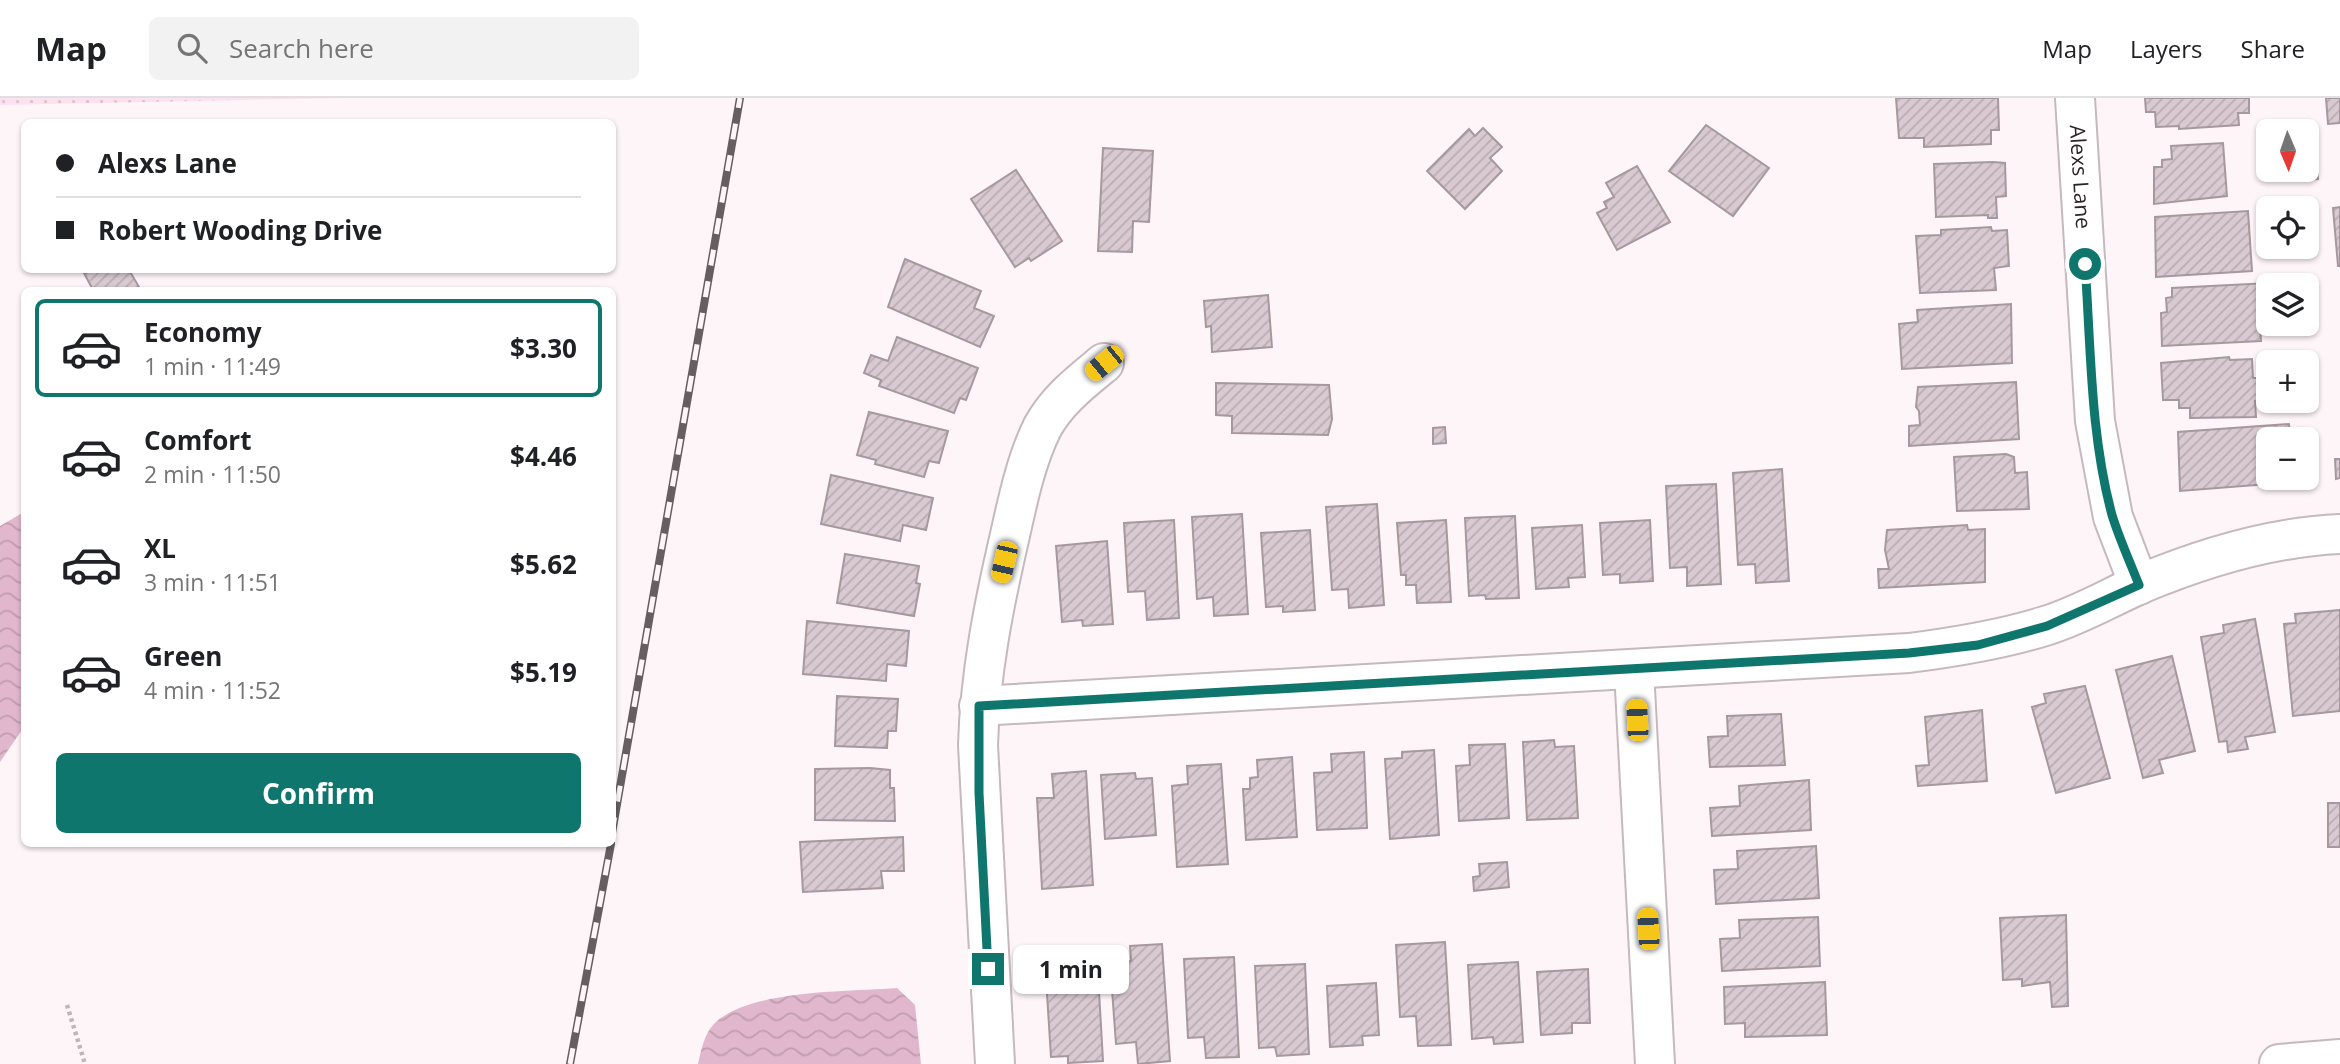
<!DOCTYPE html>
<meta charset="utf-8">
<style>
body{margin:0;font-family:"Open Sans",sans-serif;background:#f2f2f2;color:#202124;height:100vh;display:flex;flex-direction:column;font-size:26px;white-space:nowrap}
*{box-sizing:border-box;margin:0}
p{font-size:23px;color:#757577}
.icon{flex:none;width:38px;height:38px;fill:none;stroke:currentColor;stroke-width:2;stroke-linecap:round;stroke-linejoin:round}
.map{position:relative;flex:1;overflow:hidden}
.drawer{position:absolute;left:21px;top:189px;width:595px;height:560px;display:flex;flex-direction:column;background:#fff;border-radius:10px;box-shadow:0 2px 5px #0004}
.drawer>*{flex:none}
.guide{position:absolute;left:21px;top:21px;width:595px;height:154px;border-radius:10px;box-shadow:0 2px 5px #0004;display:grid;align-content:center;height:154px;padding:0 35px;background:#fff}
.needle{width:46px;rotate:178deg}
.tools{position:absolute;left:2256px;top:21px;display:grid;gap:14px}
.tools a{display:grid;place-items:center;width:63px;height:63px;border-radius:10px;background:#fff;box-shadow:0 2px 5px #0004;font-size:35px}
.end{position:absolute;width:32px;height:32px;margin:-16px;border:9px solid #0f766e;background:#fff;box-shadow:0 0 0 4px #fff}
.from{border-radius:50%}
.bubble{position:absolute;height:49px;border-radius:10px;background:#fff;box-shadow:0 2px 5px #0004;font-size:23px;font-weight:700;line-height:49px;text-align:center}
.car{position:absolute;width:21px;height:42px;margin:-21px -10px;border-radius:9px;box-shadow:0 0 5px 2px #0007;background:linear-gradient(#f5c518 24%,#345 0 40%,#f5c518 0 76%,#345 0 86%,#f5c518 0)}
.guide b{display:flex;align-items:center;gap:24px;height:66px;font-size:26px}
.guide b+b{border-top:2px solid #e0e0e0}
.guide i{width:18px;height:18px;background:#202124}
ul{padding:12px 0 0;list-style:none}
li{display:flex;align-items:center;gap:21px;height:98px;margin:0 14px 10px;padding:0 21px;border:4px solid transparent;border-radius:10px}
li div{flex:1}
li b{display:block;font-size:26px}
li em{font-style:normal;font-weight:700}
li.current{border-color:#0f766e}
li>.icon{width:63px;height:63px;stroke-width:1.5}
.cta{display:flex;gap:14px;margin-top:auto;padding:14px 35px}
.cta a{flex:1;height:80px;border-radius:10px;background:#0f766e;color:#fff;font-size:28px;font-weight:700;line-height:80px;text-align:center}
header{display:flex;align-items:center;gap:42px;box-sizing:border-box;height:98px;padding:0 35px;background:#fff;border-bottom:2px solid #e0e0e0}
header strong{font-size:33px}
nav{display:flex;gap:38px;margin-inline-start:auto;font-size:24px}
.search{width:490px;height:63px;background:#f2f2f2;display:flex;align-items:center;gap:18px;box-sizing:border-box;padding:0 24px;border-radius:10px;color:#757577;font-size:26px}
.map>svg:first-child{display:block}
</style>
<header>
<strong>Map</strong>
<div class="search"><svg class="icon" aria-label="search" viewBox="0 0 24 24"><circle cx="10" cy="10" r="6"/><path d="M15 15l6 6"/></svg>Search here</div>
<nav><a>Map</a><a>Layers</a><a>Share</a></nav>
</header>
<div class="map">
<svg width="2340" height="966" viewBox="0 0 2340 966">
<defs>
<pattern id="grass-dots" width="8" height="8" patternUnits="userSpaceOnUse" patternTransform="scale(1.75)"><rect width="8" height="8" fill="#fee1ef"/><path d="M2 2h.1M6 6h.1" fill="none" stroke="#dac1cd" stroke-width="1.8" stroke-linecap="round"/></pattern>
<pattern id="water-waves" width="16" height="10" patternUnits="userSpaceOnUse" patternTransform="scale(1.75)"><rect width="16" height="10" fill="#e0b7cc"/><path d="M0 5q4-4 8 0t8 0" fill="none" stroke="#c09daf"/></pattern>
<pattern id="building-hatch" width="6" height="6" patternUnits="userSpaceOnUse" patternTransform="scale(1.75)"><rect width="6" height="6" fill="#d9c9d1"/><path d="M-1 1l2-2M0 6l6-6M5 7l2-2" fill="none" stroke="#baacb3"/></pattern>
</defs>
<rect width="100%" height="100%" fill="#fef5f9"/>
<polygon fill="url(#grass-dots)" points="0,0 344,0 0,7"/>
<g fill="url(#water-waves)">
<polygon points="24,414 24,629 0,664 0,428"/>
<path d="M897,890L915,907L921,966H698C701,953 704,936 714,926C748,891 849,894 897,890Z"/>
</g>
<g fill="url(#building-hatch)" stroke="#a6989e" stroke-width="2">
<polygon points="1896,0 1998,0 1999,32 1991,32 1991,46 1924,49 1924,40 1899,40"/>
<polygon points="2145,0 2249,0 2249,15 2238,15 2239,27 2179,31 2179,28 2156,29 2155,14 2146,14"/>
<polygon points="2326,0 2340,0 2340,25 2328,26"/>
<polygon points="1706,27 1769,70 1733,118 1669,73"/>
<polygon points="1483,30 1502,49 1490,60 1502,73 1465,111 1427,73 1469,31 1475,38"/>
<polygon points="2223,45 2227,98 2154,106 2154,69 2162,69 2162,62 2172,61 2171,48"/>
<polygon points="1103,50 1153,53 1149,124 1133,123 1132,154 1098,153"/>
<polygon points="2317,56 2318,81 2297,82 2296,72 2306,72 2306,57"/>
<polygon points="1993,64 2005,65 2006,98 1996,99 1997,120 1988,120 1988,117 1936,119 1934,66"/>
<polygon points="1637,68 1670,124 1617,152 1597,115 1607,110 1604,104 1614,99 1606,85"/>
<polygon points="1016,72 1062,143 1031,163 1029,160 1015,169 971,101"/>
<polygon points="2340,109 2340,168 2338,168 2333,110"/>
<polygon points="2248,113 2252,173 2156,179 2155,119"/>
<polygon points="1991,129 1992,133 2007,132 2009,168 1994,170 1996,192 1920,195 1916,138 1941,137 1941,132"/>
<polygon points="905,161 981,193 974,210 994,218 980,249 888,209"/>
<polygon points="92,172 129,172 139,189 133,192 93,192 84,175"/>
<polygon points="2269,185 2268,205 2259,206 2261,243 2162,248 2161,215 2167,214 2166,200 2172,199 2172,190"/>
<polygon points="1268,197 1272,249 1212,254 1211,228 1206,229 1204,203"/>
<polygon points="2011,206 2012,265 1902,271 1899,226 1918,224 1917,212"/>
<polygon points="897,239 978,270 966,302 960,300 954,315 879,288 881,282 864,275 871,257 888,263"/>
<polygon points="2229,259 2230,262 2252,261 2253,280 2265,280 2266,302 2255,303 2256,319 2190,320 2190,310 2179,310 2179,302 2163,302 2161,265"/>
<polygon points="2016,284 2019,341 1909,348 1909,328 1920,327 1919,313 1916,309 1918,289"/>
<polygon points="1216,285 1329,287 1332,321 1328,337 1232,335 1232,318 1216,317"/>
<polygon points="869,314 948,333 939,365 929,363 924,379 875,366 876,362 857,357"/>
<polygon points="2289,326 2290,341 2268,341 2268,380 2293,380 2294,384 2180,393 2178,334"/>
<polygon points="1445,329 1446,345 1433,346 1433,330"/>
<polygon points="2006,356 2014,359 2015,375 2027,374 2029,411 1957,413 1954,359"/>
<polygon points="2335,361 2340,361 2340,380 2336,381"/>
<polygon points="1782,371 1789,483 1756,485 1755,466 1738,467 1733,375"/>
<polygon points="831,377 933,400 926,432 903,427 900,443 821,426"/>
<polygon points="1716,386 1721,486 1687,488 1687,469 1670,470 1666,388"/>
<polygon points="1377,406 1384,507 1349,510 1348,491 1332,492 1326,409"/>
<polygon points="1242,416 1248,516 1214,518 1213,499 1197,501 1192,419"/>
<polygon points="1515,418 1519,500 1486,501 1485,497 1469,498 1465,420"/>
<polygon points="1174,422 1179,520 1147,522 1145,493 1128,494 1124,425"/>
<polygon points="1446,422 1451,504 1417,505 1416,487 1406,487 1406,477 1401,477 1397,425"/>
<polygon points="1650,422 1653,483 1620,485 1620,476 1603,477 1600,425"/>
<polygon points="1582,427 1585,479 1568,480 1569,489 1536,491 1532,430"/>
<polygon points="1967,427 1968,432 1985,431 1985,484 1879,490 1878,471 1889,471 1885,452 1887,432"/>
<polygon points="1310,432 1315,512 1283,514 1283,508 1266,509 1261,435"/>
<polygon points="1107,443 1113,526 1083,528 1082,522 1062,524 1056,448"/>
<polygon points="845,456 919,468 916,485 920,486 914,518 837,505"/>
<polygon points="2340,512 2340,613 2293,618 2284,526 2296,525 2295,516"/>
<polygon points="2255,521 2275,634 2245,639 2248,651 2228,654 2227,643 2219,644 2201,539 2224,535 2223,527"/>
<polygon points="807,523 909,533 906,568 887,566 886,583 803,576"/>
<polygon points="2172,558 2195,653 2159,662 2163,675 2143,680 2116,572"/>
<polygon points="2085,588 2110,680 2056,695 2032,609 2046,605 2044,596"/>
<polygon points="837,598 898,601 896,633 888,633 887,650 835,648"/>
<polygon points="1982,612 1987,683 1918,688 1916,668 1929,667 1925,619"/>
<polygon points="1781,616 1785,667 1710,669 1708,639 1728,638 1727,618"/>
<polygon points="1554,642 1555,649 1574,648 1578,720 1527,722 1523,644"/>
<polygon points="1505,646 1509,720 1459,723 1456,668 1470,667 1469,647"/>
<polygon points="1434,652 1439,737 1390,741 1385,661 1402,660 1402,654"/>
<polygon points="1364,654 1367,730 1317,732 1314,675 1332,674 1331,656"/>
<polygon points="1292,659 1297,739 1246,742 1243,691 1250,691 1250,680 1258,679 1257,662"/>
<polygon points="1221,666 1228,766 1177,769 1172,688 1188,686 1187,668"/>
<polygon points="870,670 890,672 890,690 894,690 895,723 815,722 815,671"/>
<polygon points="1086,673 1093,787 1042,791 1037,700 1054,700 1052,676"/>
<polygon points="1135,675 1136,681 1152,680 1156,737 1105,741 1101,677"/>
<polygon points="1809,682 1811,732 1712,738 1710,710 1740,708 1739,688"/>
<rect x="2328" y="705" width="12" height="44"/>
<polygon points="903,739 904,773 881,773 883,790 803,794 800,744"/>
<polygon points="1816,748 1819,800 1716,806 1714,772 1738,771 1737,753"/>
<polygon points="1507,764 1509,789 1474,793 1473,779 1480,778 1479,766"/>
<polygon points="2066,817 2068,908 2052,909 2050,884 2022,888 2022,881 2003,882 2000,820"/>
<polygon points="1818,819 1820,868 1722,873 1720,841 1740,840 1739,822"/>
<polygon points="1445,844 1451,947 1418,948 1416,918 1400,919 1396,847"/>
<polygon points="1162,846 1170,963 1138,966 1136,944 1116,946 1110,864 1131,863 1130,848"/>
<polygon points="1234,859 1239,959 1206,960 1204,939 1188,940 1184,861"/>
<polygon points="1518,864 1523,944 1494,946 1493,939 1472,941 1468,867"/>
<polygon points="1305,866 1309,956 1277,958 1275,949 1259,950 1255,868"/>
<polygon points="1588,871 1590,925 1572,925 1572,935 1541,937 1537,874"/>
<polygon points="1098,876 1103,963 1068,965 1068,958 1051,959 1046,880"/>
<polygon points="1825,884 1827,937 1745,939 1745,925 1725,926 1724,889"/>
<polygon points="1376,885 1379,937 1362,938 1363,947 1330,949 1327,888"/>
</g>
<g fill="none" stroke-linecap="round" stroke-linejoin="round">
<g stroke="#c6b8bf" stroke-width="42">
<g id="minor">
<path id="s1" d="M2075,0L2095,323L2113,419L2139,487"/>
<polyline points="1634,572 1655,966"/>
<path d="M979,608L1909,555C1956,549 2000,542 2045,528C2078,518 2107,501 2138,487C2202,460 2271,439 2340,436"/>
<path d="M995,966L978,647C980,575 994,506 1010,437C1018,401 1026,363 1042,330C1057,302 1081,284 1104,265"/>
<polyline points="2279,966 2340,961"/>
</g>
</g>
<polyline stroke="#beb6b9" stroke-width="4.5" stroke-dasharray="3.5 3.5" stroke-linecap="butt" points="67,907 85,966"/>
<use href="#minor" stroke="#fff" stroke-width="38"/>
<g stroke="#665f62" stroke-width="8">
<g id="rail">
<polyline points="612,735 740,0"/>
<polyline points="570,966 611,746"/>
</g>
</g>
<use href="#rail" stroke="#fef5f9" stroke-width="5" stroke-dasharray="16" stroke-linecap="butt"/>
</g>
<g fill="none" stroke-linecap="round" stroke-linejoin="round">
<path stroke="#0f766e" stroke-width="9" d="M988,871L979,695V608L1909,555L1978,547L2047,528L2139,487C2130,464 2119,440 2112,417C2090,336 2091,249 2085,166"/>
</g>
<g text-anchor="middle" stroke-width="5" stroke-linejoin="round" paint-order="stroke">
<g font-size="21" fill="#2b2528" stroke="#fef5f9">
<text dy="7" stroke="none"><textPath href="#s1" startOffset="79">Alexs Lane</textPath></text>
</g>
</g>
</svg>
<div class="tools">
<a><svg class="needle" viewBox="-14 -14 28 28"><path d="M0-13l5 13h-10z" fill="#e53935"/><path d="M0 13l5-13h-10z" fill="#757577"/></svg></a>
<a><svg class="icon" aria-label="locate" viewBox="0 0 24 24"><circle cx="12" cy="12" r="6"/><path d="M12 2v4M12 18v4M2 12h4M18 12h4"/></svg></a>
<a><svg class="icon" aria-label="layers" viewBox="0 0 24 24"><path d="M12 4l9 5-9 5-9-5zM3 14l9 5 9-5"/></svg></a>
<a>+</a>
<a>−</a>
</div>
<i class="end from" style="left:2085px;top:166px"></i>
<i class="end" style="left:988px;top:871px"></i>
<div class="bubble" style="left:1013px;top:847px;width:116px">1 min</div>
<i class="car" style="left:1104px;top:265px;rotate:231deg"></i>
<i class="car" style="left:1004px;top:464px;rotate:193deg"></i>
<i class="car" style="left:1637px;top:622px;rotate:357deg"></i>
<i class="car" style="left:1648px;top:831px;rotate:357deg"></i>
<div class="guide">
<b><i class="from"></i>Alexs Lane</b>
<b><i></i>Robert Wooding Drive</b>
</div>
<section class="drawer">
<ul>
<li class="current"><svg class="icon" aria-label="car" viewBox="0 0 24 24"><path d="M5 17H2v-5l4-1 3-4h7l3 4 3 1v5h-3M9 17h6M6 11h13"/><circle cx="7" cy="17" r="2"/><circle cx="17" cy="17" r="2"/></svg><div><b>Economy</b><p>1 min · 11:49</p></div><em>$3.30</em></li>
<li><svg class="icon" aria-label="car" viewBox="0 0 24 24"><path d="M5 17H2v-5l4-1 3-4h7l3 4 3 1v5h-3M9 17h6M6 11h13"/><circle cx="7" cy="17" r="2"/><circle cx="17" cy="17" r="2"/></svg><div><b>Comfort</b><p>2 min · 11:50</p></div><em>$4.46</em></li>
<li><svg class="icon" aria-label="car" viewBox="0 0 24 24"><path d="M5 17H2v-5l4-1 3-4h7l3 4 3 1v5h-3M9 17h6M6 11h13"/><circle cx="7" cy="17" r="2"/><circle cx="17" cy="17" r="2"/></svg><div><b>XL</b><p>3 min · 11:51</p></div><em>$5.62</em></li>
<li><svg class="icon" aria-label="car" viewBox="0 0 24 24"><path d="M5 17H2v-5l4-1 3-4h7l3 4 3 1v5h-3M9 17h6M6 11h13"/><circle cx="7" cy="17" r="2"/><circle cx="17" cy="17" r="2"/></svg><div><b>Green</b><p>4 min · 11:52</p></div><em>$5.19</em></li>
</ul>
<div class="cta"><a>Confirm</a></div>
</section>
</div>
